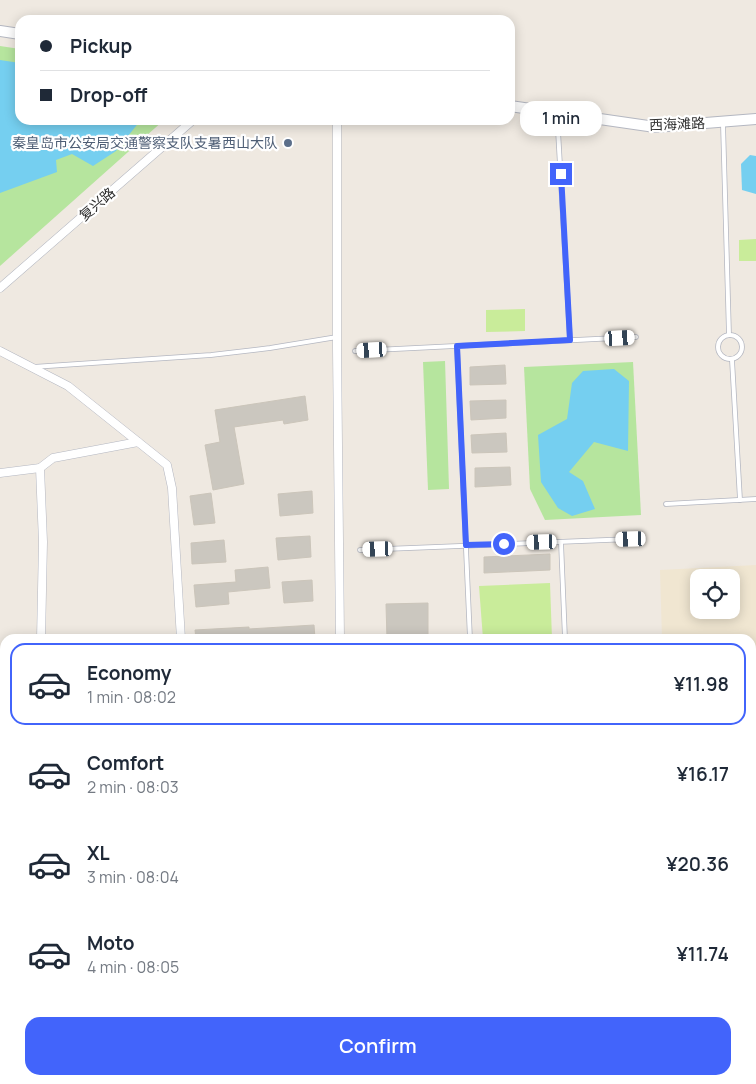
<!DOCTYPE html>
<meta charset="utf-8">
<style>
body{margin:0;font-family:Manrope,"Noto Sans SC",sans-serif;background:#f6f6f7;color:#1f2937;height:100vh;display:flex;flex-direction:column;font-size:19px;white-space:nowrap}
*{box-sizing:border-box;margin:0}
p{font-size:16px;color:#747a83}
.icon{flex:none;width:28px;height:28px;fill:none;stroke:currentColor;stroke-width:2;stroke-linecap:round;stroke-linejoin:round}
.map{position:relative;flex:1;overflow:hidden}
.panel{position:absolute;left:0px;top:634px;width:756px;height:451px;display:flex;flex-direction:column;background:#fff;border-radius:15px 15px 0 0;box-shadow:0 2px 12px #0003}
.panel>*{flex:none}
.guide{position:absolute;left:15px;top:15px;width:500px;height:110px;border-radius:15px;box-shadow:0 2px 12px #0003;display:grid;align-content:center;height:110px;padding:0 25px;background:#fff}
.tools{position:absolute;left:690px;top:569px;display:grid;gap:10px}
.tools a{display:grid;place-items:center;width:50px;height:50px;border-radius:10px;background:#fff;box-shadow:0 2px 12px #0003;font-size:25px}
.end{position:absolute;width:22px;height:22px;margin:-11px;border:6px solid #4264fb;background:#fff;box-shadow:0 0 0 2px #fff}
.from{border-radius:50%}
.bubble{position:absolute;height:35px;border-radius:15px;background:#fff;box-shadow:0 2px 12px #0003;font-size:16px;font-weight:600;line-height:35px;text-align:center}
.car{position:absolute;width:15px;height:30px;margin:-15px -8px;border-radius:6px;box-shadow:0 0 4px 1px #0007;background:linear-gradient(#fff 24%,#345 0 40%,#fff 0 76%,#345 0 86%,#fff 0)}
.guide b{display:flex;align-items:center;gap:18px;height:48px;font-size:19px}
.guide b+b{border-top:1px solid #e0e1e3}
.guide i{width:12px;height:12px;background:#1f2937}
ul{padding:9px 0 0;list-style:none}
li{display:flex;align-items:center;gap:15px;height:82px;margin:0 10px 8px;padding:0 15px;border:2px solid transparent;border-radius:15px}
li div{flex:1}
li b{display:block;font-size:19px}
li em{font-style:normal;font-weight:600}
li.on{border-color:#4264fb}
li>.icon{width:45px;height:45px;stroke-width:1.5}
.action{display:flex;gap:10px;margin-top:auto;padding:10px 25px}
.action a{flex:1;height:58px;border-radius:15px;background:#4264fb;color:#fff;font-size:20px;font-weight:600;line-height:58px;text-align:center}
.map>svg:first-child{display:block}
</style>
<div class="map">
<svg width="756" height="1084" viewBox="0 0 756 1084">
<rect width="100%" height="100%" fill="#efe9e1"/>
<path fill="#f0e6d1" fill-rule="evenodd" d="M756,565V732L751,733V639H662L660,570ZM699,578H731V610H699Z"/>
<g fill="#b6e59e">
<polygon points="0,46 20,49 20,120 164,120 0,266"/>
<polygon points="445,361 449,489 428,490 423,362"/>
<polygon points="633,362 641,515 545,520 530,489 524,367"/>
<polygon points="756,979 756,1078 751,1080 751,980"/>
</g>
<g fill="#c9ec9a">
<polygon points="756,239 756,261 739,261 739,240"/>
<polygon points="525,309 525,331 486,332 486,310"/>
<polygon points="550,583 552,639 483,639 479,586"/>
</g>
<g fill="#75cff0">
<polygon points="0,60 20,63 20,120 140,121 116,151 93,166 72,154 56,160 57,172 0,193"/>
<polygon points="750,155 756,156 756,194 742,190 741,164"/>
<polygon points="614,369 629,381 628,451 594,442 569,472 583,481 595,509 572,516 558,508 541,482 538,435 567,419 572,383 583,371"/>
</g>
<g fill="#cbc7bf" stroke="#cbc5ba">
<polygon points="505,365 506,384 470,385 470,367"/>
<polygon points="305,396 308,420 284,424 283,420 234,427 244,484 213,490 205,445 220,442 215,410"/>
<polygon points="506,400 506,418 471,420 470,401"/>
<polygon points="506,433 507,452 472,453 471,435"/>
<polygon points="510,467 511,485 475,487 475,468"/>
<polygon points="312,491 313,513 280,516 278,494"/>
<polygon points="211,493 215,523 194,525 190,496"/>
<polygon points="310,536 311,557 278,560 276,538"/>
<polygon points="224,540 226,562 192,564 191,543"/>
<polygon points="550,554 550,570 484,573 484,557"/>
<polygon points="268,567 270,588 228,592 229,604 196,607 194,585 236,582 235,570"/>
<polygon points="312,580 313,601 284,603 282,582"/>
<polygon points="428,603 428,639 387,639 386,604"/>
<polygon points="314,625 315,639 196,639 195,630 249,627 249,629"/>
</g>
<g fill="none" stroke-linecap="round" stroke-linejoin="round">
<g stroke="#b4b7c1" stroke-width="5.5">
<g id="service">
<polyline points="557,113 570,340"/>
<polyline points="723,124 729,335"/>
<circle cx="730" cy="347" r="12"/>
<polyline points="457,346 470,639"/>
<polyline points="355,351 636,337"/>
<polyline points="732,360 740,500"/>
<polyline points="33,367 211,355 270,348 337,337"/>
<polyline points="666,504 756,499"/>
<polyline points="561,542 565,639"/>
<polyline points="360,550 631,539"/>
<polyline points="751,924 756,923"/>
<polyline points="245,1080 245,1084"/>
<polyline points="691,1080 691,1084"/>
</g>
</g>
<g stroke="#b4b7c1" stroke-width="9">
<g id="minor">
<polyline points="337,120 337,348 340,639"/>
<polyline points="0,288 193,120"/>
<polyline points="0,351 68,386 167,465 172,488 181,639"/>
<polyline points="40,468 43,542 41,639"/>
<polyline points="0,473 40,468 53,458 138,442"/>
<polyline points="751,749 756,747"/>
<polyline points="0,819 5,820"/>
<polyline points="0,963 5,971"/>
<polyline points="22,1080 23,1084"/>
<polyline points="178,1080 178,1084"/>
<polyline points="377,1080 377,1084"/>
</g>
</g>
<g stroke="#b4b7c1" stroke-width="12">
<g id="secondary">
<polyline points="0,31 20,34"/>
<polyline points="510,106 655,127 756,119"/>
</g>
</g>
<use href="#service" stroke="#fff" stroke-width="4"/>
<use href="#minor" stroke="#fff" stroke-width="8"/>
<use href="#secondary" stroke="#fff" stroke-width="10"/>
</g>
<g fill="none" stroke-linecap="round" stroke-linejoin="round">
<polyline stroke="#4264fb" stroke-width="6" points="504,544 466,545 457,346 570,340 561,174"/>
</g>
<circle fill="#5c6f8a" stroke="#fff" stroke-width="2" cx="288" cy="143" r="5"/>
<g text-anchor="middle" stroke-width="4.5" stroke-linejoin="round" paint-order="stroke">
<g font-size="14" fill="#2e2e2e" stroke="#fff">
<text transform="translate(677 124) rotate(-2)" y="5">西海滩路</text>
<text transform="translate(97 204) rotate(-41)" y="5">复兴路</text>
</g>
<g font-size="14" fill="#4e5e75" stroke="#fff" text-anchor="end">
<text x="278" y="148">秦皇岛市公安局交通警察支队支暑西山大队</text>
</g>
</g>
</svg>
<div class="tools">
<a><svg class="icon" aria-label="locate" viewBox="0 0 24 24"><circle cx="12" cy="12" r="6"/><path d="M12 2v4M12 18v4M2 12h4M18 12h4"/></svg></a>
</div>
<i class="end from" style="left:504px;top:544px"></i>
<i class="end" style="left:561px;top:174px"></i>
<div class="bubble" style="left:520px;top:101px;width:82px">1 min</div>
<i class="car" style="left:620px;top:338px;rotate:87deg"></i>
<i class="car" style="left:372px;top:350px;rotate:267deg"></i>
<i class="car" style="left:631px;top:539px;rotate:268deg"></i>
<i class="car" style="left:542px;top:542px;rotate:268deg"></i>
<i class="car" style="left:378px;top:549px;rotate:268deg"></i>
<div class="guide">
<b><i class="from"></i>Pickup</b>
<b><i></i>Drop-off</b>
</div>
<section class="panel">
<ul>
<li class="on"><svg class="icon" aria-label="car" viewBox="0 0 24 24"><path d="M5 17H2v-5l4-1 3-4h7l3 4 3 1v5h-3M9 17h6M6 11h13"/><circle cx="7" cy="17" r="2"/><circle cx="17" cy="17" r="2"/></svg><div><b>Economy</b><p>1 min · 08:02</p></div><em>¥11.98</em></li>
<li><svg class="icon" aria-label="car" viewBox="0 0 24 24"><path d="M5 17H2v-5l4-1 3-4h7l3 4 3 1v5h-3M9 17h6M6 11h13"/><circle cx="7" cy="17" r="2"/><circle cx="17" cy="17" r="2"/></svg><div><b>Comfort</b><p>2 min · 08:03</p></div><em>¥16.17</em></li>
<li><svg class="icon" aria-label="car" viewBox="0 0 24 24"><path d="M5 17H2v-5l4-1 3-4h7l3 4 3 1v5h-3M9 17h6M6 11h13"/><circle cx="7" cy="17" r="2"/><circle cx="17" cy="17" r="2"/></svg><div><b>XL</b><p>3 min · 08:04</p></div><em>¥20.36</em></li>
<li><svg class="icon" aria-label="car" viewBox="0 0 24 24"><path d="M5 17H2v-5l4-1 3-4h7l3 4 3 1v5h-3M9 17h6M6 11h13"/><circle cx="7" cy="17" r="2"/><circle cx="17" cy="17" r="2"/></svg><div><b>Moto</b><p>4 min · 08:05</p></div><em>¥11.74</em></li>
</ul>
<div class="action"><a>Confirm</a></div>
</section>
</div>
